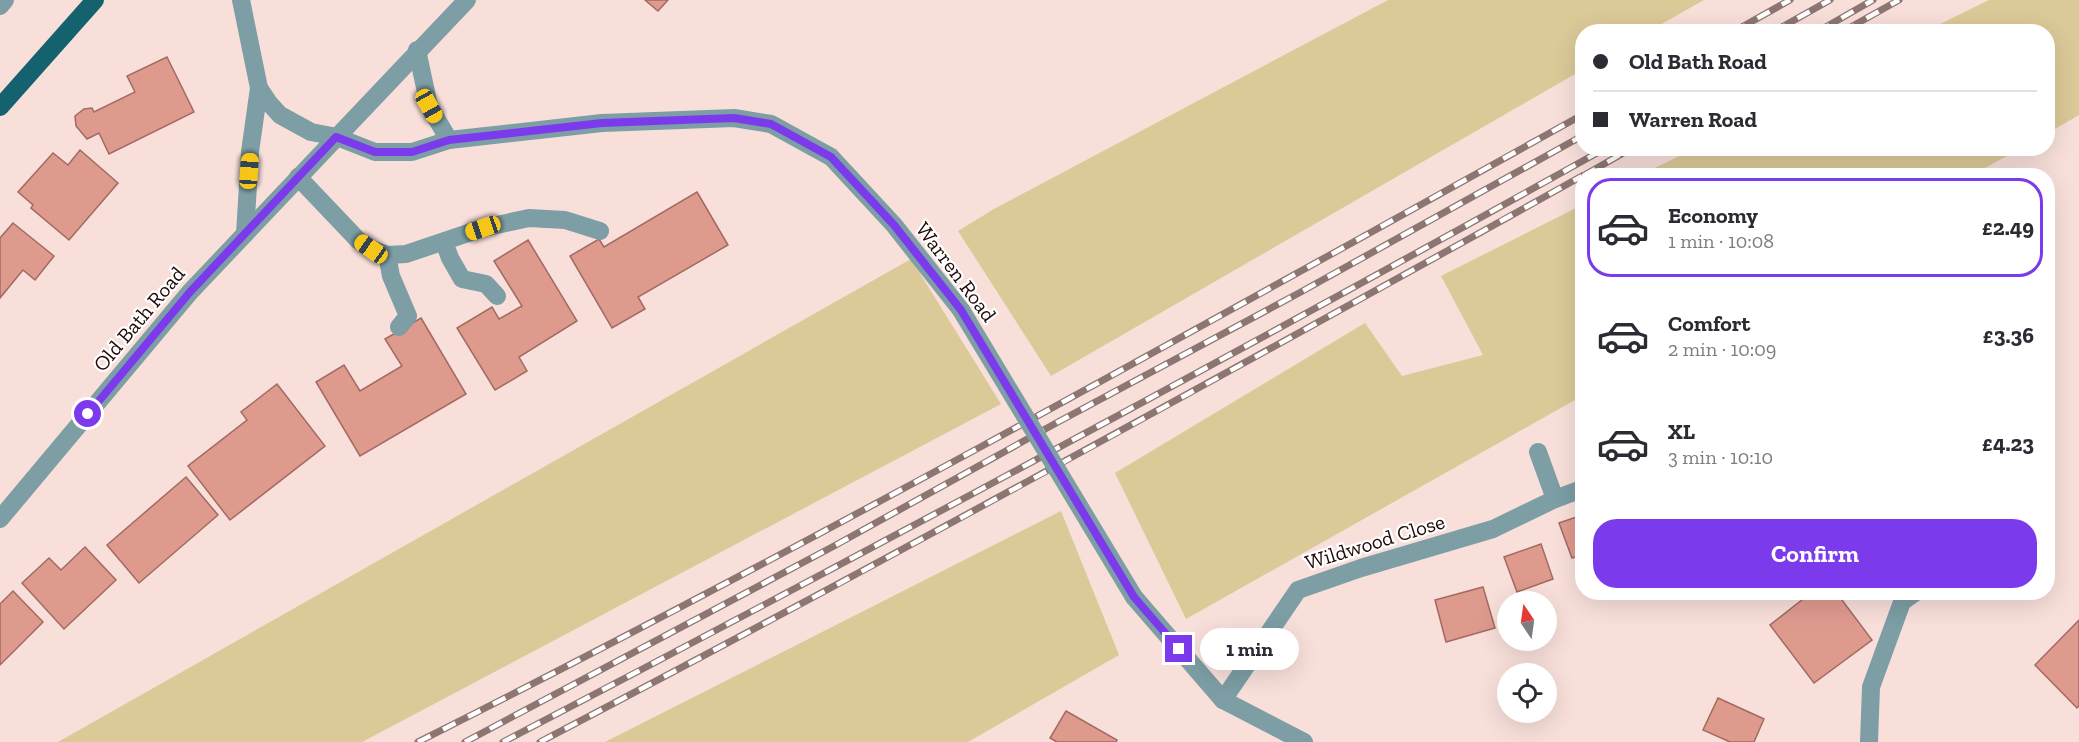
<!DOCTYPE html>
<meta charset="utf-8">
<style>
body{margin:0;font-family:"Zilla Slab",serif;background:#f7f7f7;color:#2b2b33;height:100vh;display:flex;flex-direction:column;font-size:22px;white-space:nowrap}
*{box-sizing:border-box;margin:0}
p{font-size:20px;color:#7c7c81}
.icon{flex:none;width:33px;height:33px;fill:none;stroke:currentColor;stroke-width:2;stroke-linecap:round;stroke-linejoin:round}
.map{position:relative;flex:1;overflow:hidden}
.side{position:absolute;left:1575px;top:168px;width:480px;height:432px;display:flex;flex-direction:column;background:#fff;border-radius:24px;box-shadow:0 6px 24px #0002}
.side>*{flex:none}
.banner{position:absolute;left:1575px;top:24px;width:480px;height:132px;border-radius:24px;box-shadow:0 6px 24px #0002;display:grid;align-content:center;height:132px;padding:0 18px;background:#fff}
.needle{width:39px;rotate:347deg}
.buttons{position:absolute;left:1497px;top:591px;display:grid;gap:12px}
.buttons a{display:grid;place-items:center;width:60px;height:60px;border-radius:50%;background:#fff;box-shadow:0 6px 24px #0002;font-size:30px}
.end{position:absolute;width:27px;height:27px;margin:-14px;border:8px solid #7c3aed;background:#fff;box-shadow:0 0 0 3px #fff}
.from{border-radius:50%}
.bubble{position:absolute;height:42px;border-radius:21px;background:#fff;box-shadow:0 6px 24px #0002;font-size:20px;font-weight:700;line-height:42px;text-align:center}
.car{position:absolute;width:18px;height:36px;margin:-18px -9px;border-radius:8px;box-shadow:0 0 4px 2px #0007;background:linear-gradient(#f5c518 24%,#345 0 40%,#f5c518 0 76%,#345 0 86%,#f5c518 0)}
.banner b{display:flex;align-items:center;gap:21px;height:57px;font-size:22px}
.banner b+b{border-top:2px solid #e1e1e2}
.banner i{width:15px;height:15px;background:#2b2b33}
ul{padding:10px 0 0;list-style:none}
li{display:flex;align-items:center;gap:18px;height:99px;margin:0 12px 9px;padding:0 6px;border:3px solid transparent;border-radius:24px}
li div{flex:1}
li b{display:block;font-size:22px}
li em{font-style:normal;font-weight:700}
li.active{border-color:#7c3aed}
li>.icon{width:54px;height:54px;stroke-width:1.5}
.button{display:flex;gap:12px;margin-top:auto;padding:12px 18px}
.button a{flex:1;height:69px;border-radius:24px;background:#7c3aed;color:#fff;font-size:24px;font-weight:700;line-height:69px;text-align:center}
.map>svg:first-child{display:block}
</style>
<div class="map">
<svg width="2079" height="742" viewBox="0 0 2079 742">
<rect width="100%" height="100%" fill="#f8dfda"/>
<g fill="#dbc998">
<polygon points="1388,0 1704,0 1649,31 1582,32 1582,70 1051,376 958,231 994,209"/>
<polygon points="1989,0 2079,0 2079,115 2048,133 2048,32 1926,31"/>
<polygon points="1694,149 1694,148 2020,149 1972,175 1640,175"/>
<polygon points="1582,205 1582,396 1186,619 1115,473 1365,323 1402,376 1483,355 1441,276"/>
<polygon points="911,259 1001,404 362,742 58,742"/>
<polygon points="1061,511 1119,655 968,742 605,742"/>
</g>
<g fill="#df9a8e" stroke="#a26a61" stroke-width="1.5">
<polygon points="645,0 668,0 658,11"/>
<polygon points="167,57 194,112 109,154 99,133 87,139 76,126 75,116 84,109 92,108 94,112 135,92 127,76"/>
<polygon points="80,150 118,183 69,240 31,208 33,205 18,192 53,153 68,165"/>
<polygon points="697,192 728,245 638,297 645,309 612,328 570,256 599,239 604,247"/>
<polygon points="13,223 54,256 35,280 23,270 0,298 0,238"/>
<polygon points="528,240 577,321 519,357 527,371 495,390 457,328 492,307 499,319 522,306 494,261"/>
<polygon points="421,318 466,394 360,456 316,382 344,365 360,391 402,366 385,339"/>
<polygon points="277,384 325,446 230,520 188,466 247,420 241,412"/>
<polygon points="186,477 218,515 139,583 107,545"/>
<polygon points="1582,515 1582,555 1572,558 1559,523"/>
<polygon points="1541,544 1553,579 1517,592 1504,557"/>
<polygon points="85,547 116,580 64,629 22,583 49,558 61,570"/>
<polygon points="1483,587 1495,628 1446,642 1435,600"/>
<polygon points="13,591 43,622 0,665 0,604"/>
<polygon points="1812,592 1836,592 1872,640 1814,683 1770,625"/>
<polygon points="2079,620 2079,706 2077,708 2035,665"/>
<polygon points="1718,698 1764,719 1754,742 1730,742 1703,730"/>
<polygon points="1066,711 1117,740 1116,742 1057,742 1050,738"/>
</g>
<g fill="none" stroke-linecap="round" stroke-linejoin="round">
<g stroke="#7c9ea4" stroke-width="18">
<polyline points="298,177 358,240 371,249 387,255 406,254 483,228 529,218 565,220 600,231"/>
<polyline points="444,242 450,258 462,279 486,284 497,296"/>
<polyline points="387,255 391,276 408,316 399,327"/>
</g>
<g stroke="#7c9ea4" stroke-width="18">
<polyline points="241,0 259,88 269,103 280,115 311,132 337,137 375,152 412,152 449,140 602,123 734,118 771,124 831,157 894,225 961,310"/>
<polyline points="0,6 5,0"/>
<polyline points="417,50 429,106 449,140"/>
<polyline points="245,234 250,152 259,88"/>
<polyline points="1538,452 1555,499"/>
<polyline points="0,519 190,292 467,0"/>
<polyline points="1134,597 1223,700 1304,742"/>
<polyline points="1223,700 1298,590 1361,568 1493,529 1555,499 1582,489"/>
<polyline points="1869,742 1871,687 1902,602 1916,592"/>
</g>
<polyline stroke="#14626d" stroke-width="18" points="0,107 95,0"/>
<g stroke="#8d7672" stroke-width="7">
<g id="rail">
<polyline points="1733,32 1790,0"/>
<polyline points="1773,32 1830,0"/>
<polyline points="1817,32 1873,0"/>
<polyline points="1842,32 1899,0"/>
<polyline points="1583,176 1632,148"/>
<path d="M418,742C812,544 1197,329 1582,115"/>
<polyline points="465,742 834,546 1058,422 1299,293 1582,136"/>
<path d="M503,742C873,549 1241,351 1606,148"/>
<path d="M540,742C890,559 1237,368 1582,176"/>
</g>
</g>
<use href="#rail" stroke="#fff" stroke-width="4.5" stroke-dasharray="14" stroke-linecap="butt"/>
<polyline stroke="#7c9ea4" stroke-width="18" points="961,310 1134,597"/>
</g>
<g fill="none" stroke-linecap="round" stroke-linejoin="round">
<polyline stroke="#7c3aed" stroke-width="8" points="88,414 190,292 336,137 375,152 412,152 449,140 602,123 734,118 771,124 831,157 894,225 961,310 1134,597 1179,649"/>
</g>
<g text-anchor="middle" stroke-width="4.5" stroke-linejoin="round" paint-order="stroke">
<g font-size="21" fill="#1e0907" stroke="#fff">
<text transform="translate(956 272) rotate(53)" y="7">Warren Road</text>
<text transform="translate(139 319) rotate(-50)" y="7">Old Bath Road</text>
<text transform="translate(1375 542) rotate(-17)" y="7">Wildwood Close</text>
</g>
</g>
</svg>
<div class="buttons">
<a><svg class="needle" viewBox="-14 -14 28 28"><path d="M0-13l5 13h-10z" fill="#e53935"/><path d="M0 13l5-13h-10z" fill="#7c7c81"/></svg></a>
<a><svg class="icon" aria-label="locate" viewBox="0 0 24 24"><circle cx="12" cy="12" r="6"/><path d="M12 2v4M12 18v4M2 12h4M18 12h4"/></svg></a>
</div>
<i class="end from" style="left:88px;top:414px"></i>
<i class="end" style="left:1179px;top:649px"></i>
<div class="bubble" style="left:1200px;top:628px;width:99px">1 min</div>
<i class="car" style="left:429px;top:106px;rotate:151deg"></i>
<i class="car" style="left:249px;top:171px;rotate:4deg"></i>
<i class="car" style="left:483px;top:228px;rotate:251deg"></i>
<i class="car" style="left:371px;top:249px;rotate:305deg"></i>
<div class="banner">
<b><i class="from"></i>Old Bath Road</b>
<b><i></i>Warren Road</b>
</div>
<section class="side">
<ul>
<li class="active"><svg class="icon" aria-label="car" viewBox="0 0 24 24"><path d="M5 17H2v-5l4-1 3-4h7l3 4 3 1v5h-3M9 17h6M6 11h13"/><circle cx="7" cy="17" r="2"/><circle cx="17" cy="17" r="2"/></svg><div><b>Economy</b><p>1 min · 10:08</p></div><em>£2.49</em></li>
<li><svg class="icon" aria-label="car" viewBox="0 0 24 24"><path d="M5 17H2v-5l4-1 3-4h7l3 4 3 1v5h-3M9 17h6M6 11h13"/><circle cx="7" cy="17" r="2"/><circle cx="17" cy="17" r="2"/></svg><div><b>Comfort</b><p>2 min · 10:09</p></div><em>£3.36</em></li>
<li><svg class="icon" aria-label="car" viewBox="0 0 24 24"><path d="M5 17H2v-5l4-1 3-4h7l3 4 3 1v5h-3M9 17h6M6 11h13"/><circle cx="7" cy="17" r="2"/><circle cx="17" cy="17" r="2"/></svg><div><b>XL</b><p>3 min · 10:10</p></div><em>£4.23</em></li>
</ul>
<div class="button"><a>Confirm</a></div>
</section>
</div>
